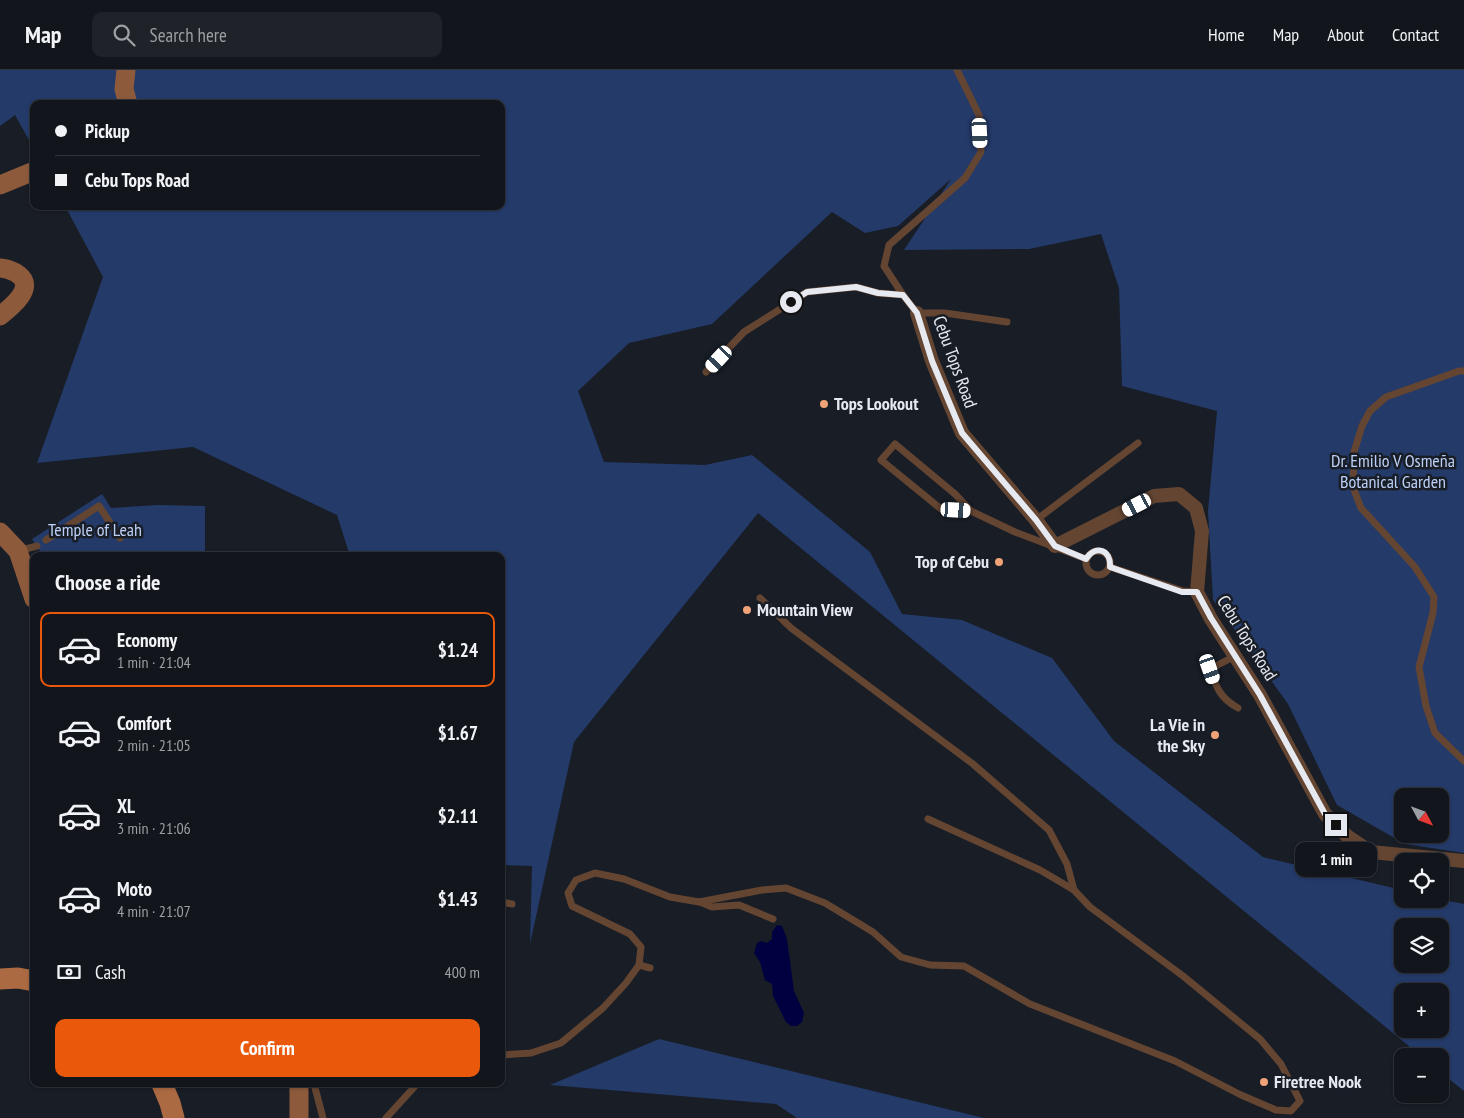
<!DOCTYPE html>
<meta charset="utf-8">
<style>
body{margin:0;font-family:"PT Sans Narrow",sans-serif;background:#1f2329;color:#f1f3f6;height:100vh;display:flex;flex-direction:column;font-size:19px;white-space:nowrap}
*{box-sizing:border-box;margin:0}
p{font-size:16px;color:#9c9fa3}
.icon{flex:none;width:28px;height:28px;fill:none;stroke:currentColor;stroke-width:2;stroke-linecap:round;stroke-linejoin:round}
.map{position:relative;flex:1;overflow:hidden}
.panel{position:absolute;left:30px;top:482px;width:475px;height:535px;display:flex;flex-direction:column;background:#12161c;border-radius:10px;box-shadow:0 1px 4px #0004,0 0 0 1px #31353b}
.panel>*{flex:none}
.hud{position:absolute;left:30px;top:30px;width:475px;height:110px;border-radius:10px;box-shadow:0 1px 4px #0004,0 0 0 1px #31353b;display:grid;align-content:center;height:110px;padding:0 25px;background:#12161c}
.needle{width:32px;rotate:131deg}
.tools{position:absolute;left:1394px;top:718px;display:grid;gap:10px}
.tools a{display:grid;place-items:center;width:55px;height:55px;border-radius:10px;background:#12161c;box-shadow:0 1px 4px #0004,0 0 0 1px #31353b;font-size:25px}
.end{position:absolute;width:22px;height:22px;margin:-11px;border:6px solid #e6e9f0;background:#111;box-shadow:0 0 0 2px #111}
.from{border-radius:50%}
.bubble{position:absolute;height:35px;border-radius:10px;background:#12161c;box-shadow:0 1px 4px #0004,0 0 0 1px #31353b;font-size:16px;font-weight:600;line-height:35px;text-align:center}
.car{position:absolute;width:15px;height:30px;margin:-15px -8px;border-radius:6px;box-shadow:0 0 4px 1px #0007;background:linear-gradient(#fff 24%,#345 0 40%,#fff 0 76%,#345 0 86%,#fff 0)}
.hud b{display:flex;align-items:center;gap:18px;height:48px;font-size:19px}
.hud b+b{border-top:1px solid #31353b}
.hud i{width:12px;height:12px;background:#f1f3f6}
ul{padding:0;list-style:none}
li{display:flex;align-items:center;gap:15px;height:75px;margin:0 10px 8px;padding:0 15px;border:2px solid transparent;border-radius:10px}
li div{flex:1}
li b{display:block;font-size:19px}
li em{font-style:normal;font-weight:600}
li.on{border-color:#ea580c}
li>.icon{width:45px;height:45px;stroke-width:1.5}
h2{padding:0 25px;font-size:22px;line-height:60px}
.pay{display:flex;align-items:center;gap:12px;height:55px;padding:0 25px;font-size:19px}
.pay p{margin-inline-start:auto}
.cta{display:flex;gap:10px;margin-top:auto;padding:10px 25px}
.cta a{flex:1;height:58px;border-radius:10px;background:#ea580c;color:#fff;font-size:20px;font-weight:600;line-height:58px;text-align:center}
header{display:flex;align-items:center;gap:30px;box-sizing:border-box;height:70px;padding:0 25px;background:#12161c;border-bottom:1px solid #31353b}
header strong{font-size:24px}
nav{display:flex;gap:28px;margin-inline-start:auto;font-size:18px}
.search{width:350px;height:45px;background:#1f2329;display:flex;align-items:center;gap:12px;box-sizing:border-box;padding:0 18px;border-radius:10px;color:#9c9fa3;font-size:19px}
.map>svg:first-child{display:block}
</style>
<header>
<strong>Map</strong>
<div class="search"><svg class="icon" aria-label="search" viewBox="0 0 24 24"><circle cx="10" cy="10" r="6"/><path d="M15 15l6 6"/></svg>Search here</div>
<nav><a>Home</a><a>Map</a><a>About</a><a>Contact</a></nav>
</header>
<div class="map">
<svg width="1464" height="1048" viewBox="0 0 1464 1048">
<rect width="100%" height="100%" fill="#181d26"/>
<g fill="#243a69" fill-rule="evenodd">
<path d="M0,0H1464V783L1405,774L1337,735L1288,634L1213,530L1208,441L1217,341L1122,316L1119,218L1101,164L1029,179L904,180L951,109L898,156L865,163L832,142L712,254L629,273L578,321L604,392L705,395L752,385L870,482L902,544L962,550L1052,588L1114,671L1263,787L1402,820V829H1439L1464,834V1021L1440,1002V986H1421L758,443L574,672L530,874L532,796L501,795L506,703L501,702V486H350L337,445L193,377L37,393L103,207L65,136H501V34H34V79L15,45L0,56ZM1402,726H1440V764H1402ZM1402,856H1440V894H1402ZM1402,921H1440V959H1402Z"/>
<polygon points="102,424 111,438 157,435 205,436 205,486 43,486 32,469"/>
<polygon points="659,969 984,1048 797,1048 776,1034 550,1015"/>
</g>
<polygon fill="#000041" points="777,855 782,856 787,869 794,921 804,943 802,952 797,956 791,956 786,952 773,926 772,914 765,910 760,892 754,883 757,873 761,871 767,873 772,869 772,862"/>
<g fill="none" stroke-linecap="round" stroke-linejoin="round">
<g stroke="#644532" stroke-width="7">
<polyline points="957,0 979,45 981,82 965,108 889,175 884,196 903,225 917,243 945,243 1007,252"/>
<polyline points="1464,301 1459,301 1386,327 1370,341 1362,356 1354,382 1353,417 1361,438 1415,497 1434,527 1433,543 1419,597 1426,636 1435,663 1464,691"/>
<polyline points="706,302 744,262 807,222 856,217 878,223 903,225"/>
<polyline points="971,441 941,439 881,390 895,374 955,424 971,441 1015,462 1086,489"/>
<polyline points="1036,450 1138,373"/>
<polyline points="46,470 99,436 120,468"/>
<circle cx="1098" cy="493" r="12"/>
<polyline points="18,481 37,476"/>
<polyline points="1110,497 1183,521 1197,522"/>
<path d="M1235,586L1210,599C1216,617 1220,628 1238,638"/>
<polyline points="928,749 1040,800 1074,820"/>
<polyline points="501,832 512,834"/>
<polyline points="700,832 712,837 739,835 773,849"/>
<polyline points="639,895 650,898"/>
<polyline points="501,985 531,983 561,973 603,938 626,913 639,895 641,877 630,864 572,836 568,823 576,810 595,803 624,809 670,827 699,832 762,820 786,818 825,833 873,862 901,887 930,895 964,896 1030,934 1175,991 1241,1025 1276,1040 1291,1041 1300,1031 1281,994 1260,969 1183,906 1090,837 1074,820 1067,794 1049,760 973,694 791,558 760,528"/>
<polyline points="314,1014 323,1048"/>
<polyline points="386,1048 417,1014"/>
</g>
<polyline stroke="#644532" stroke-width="14" points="917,243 932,291 962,363 1036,450 1055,476 1154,426 1179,424 1196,438 1202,461 1197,522 1211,549 1260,625 1325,744 1347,766 1371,782 1464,791"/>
<g stroke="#8d5a3c" stroke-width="19">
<polyline points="126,0 124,19 128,34"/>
<polyline points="0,115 34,101"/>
<path d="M0,198C7,199 13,200 19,205C36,218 10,238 0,246"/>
<polyline points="0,462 18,481 34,529"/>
<polyline points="299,1048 299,1014"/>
</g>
<g stroke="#ac6a42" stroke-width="21">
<polyline points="0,909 18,908 34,911"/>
<polyline points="162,1014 170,1033 174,1048"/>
</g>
</g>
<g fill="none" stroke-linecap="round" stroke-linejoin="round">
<path stroke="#e6e9f0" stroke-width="6" d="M791,232L807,222L856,217L878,223L903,225L917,243L932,291L962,363L1036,450L1055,476L1086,489C1096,474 1111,480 1110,497L1182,522H1197L1211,548L1260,625L1325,744L1336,755"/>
</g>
<g fill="#efa376" stroke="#181d26" stroke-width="2">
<circle cx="824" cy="334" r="5"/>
<circle cx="999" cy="492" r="5"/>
<circle cx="747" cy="540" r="5"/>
<circle cx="1215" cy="665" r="5"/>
<circle cx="1264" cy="1012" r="5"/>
</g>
<g text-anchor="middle" stroke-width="5" stroke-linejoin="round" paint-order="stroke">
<g font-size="18" fill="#e6e9f0" stroke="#181d26">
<text transform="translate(955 292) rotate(70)" y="6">Cebu Tops Road</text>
<text transform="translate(1247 568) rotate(58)" y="6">Cebu Tops Road</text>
</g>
<g font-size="18" font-weight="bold" fill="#e6e9f0" stroke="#181d26" text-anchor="start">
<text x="834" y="340">Tops Lookout</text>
<text x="989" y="498" text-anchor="end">Top of Cebu</text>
<text x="757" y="546">Mountain View</text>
<text x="1205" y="661" text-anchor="end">La Vie in<tspan x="1205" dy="21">the Sky</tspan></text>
<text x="1274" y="1018">Firetree Nook</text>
</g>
<g font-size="18" fill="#bdd1f8" stroke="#181d26">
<text x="1393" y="397">Dr. Emilio V Osmeña<tspan x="1393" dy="21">Botanical Garden</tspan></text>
<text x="95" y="466">Temple of Leah</text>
</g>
</g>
</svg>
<div class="tools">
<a><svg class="needle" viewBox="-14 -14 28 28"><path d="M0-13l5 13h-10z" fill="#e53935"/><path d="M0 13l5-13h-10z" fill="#9c9fa3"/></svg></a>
<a><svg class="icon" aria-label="locate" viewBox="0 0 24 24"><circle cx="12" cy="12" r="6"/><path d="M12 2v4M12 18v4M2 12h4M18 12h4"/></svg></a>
<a><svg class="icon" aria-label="layers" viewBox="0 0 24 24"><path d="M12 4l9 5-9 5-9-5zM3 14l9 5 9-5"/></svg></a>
<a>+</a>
<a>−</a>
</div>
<i class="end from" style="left:791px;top:232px"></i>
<i class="end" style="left:1336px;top:755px"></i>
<div class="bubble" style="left:1295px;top:772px;width:82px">1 min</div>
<i class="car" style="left:980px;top:63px;rotate:177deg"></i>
<i class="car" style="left:719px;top:289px;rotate:223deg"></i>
<i class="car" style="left:1137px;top:435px;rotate:243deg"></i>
<i class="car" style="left:956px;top:440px;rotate:93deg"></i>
<i class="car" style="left:1210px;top:599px;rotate:161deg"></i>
<div class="hud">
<b><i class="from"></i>Pickup</b>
<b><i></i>Cebu Tops Road</b>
</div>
<section class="panel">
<h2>Choose a ride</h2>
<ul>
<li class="on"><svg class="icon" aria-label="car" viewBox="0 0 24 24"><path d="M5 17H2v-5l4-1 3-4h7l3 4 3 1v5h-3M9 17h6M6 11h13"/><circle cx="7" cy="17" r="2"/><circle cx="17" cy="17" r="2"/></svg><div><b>Economy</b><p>1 min · 21:04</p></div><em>$1.24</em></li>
<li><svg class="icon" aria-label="car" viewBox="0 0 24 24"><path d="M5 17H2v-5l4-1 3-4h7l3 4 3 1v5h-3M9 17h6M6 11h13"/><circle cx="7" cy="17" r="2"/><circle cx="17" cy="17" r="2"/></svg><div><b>Comfort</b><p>2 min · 21:05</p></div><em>$1.67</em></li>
<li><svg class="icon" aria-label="car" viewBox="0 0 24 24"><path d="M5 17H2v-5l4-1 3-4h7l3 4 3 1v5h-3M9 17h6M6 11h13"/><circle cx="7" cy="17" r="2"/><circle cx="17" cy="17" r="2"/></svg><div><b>XL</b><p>3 min · 21:06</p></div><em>$2.11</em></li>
<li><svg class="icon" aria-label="car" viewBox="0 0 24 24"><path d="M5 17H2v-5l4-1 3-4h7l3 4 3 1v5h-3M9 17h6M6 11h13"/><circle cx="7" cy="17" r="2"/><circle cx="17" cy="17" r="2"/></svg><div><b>Moto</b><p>4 min · 21:07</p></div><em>$1.43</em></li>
</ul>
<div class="pay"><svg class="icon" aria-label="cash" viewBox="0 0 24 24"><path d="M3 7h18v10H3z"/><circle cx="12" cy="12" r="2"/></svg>Cash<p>400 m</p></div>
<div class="cta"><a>Confirm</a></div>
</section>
</div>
